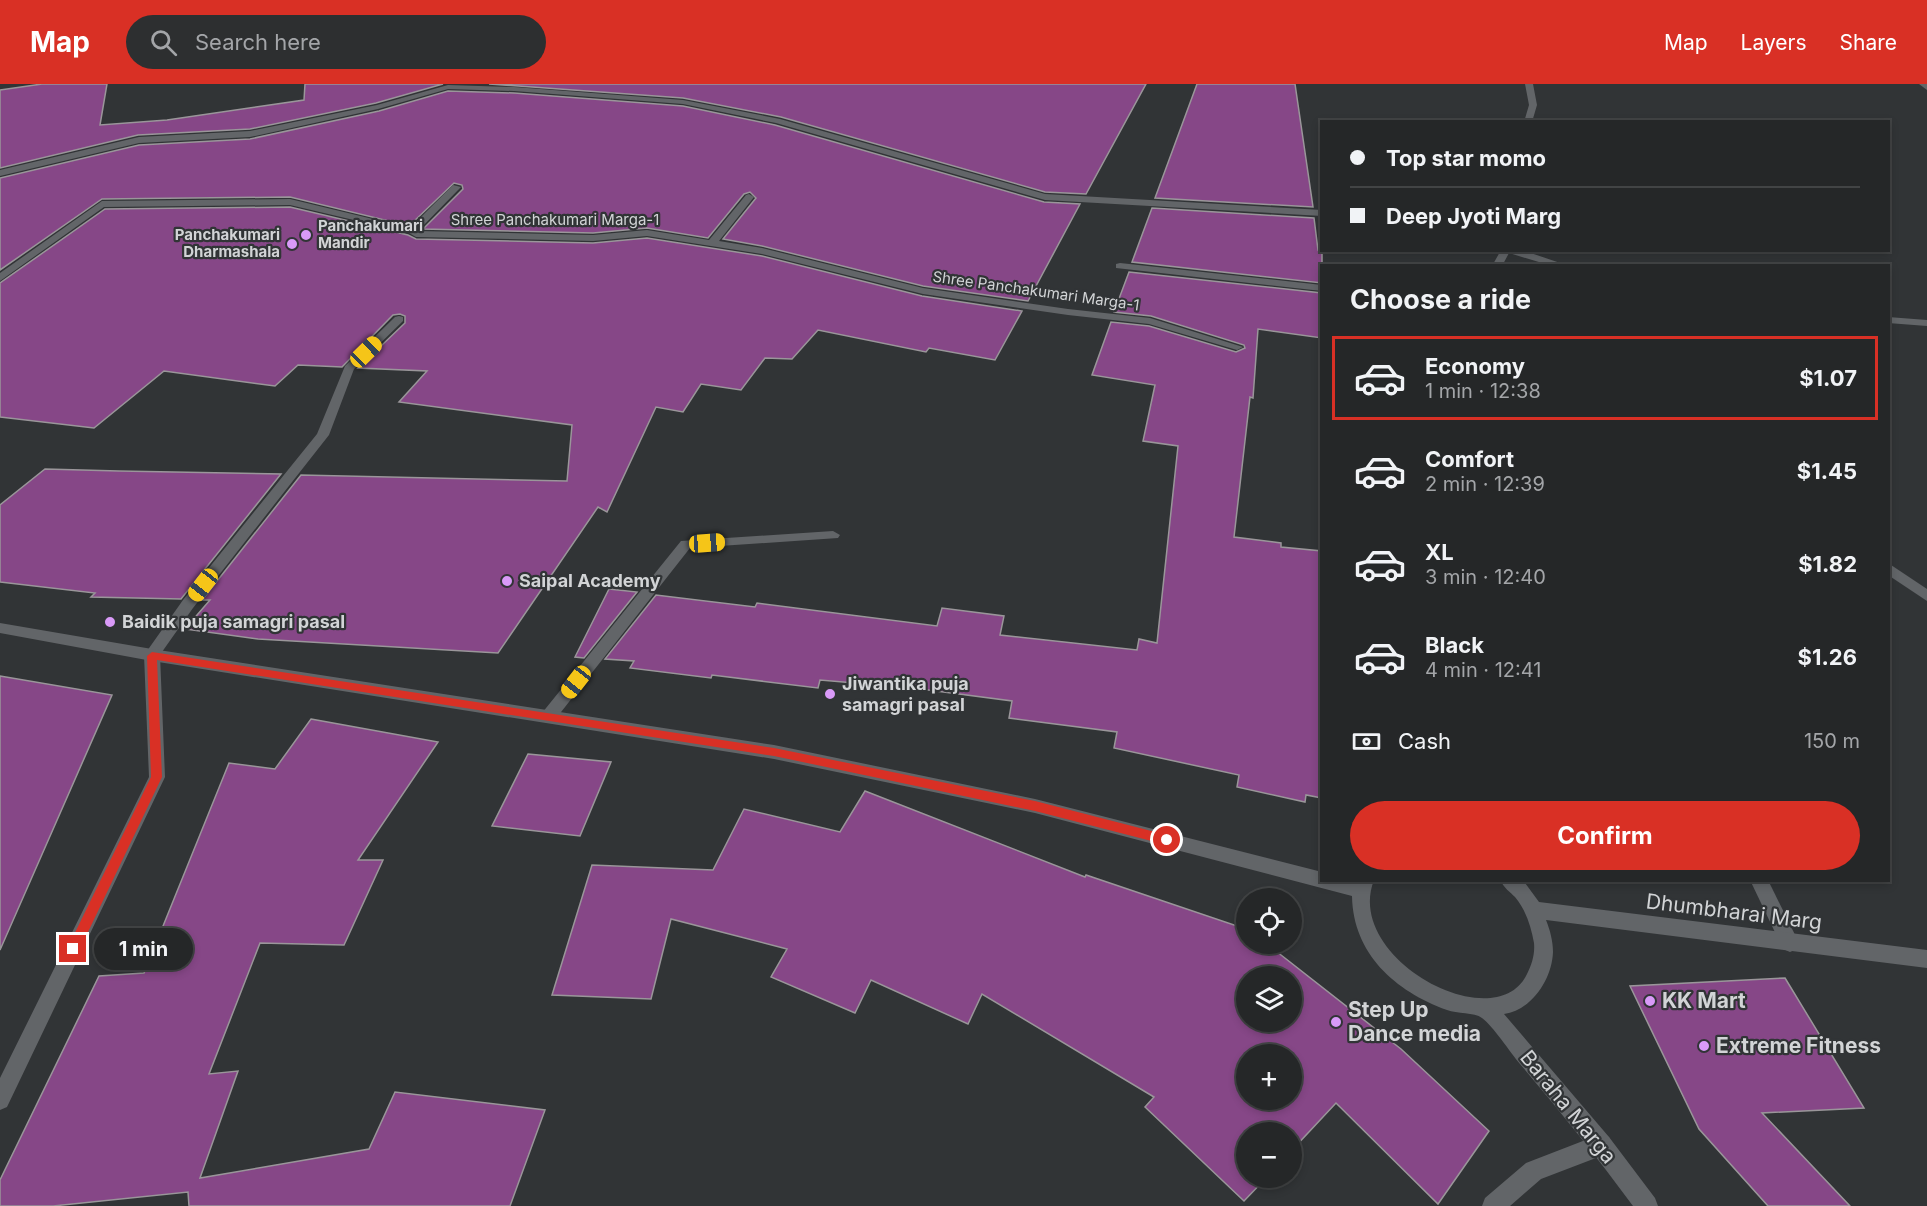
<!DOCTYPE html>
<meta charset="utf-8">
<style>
body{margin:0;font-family:Inter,sans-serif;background:#2d2f30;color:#f1f3f6;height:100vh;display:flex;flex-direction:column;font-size:22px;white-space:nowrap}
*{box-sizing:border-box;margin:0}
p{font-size:20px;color:#a3a5a8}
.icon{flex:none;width:33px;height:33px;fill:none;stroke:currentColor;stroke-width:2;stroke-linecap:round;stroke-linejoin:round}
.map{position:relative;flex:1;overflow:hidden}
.details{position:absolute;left:1320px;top:180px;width:570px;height:618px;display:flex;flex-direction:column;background:#252728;border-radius:0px;box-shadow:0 3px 9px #0003,0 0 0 2px #424445}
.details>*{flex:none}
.hud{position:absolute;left:1320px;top:36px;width:570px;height:132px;border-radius:0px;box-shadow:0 3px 9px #0003,0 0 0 2px #424445;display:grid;align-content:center;height:132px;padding:0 30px;background:#252728}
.fabs{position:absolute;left:1236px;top:804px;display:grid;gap:12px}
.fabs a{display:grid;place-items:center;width:66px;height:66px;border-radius:50%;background:#252728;box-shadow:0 3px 9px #0003,0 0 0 2px #424445;font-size:30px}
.end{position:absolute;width:27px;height:27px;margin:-14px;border:8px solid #d93025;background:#fff;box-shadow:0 0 0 3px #fff}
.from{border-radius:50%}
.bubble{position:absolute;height:42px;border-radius:21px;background:#252728;box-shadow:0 3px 9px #0003,0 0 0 2px #424445;font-size:20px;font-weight:700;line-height:42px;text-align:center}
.car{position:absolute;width:18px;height:36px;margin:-18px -9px;border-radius:8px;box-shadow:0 0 4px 2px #0007;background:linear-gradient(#f5c518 24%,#345 0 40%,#f5c518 0 76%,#345 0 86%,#f5c518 0)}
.hud b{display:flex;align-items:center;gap:21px;height:57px;font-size:22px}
.hud b+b{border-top:2px solid #424445}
.hud i{width:15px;height:15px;background:#f1f3f6}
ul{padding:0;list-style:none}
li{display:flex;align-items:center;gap:18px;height:84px;margin:0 12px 9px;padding:0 18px;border:3px solid transparent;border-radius:0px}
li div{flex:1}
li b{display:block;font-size:22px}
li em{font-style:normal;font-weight:700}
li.current{border-color:#d93025}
li>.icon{width:54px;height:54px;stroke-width:1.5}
h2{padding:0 30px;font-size:27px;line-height:72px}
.pay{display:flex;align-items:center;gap:15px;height:66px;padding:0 30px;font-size:22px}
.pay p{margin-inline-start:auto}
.action{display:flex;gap:12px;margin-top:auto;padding:12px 30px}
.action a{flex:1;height:69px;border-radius:36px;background:#d93025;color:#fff;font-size:24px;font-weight:700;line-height:69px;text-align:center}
header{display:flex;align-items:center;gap:36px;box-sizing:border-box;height:84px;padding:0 30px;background:#d93025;color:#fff}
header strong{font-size:28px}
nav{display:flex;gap:33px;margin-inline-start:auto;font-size:21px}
.search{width:420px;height:54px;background:#2d2f30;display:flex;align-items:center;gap:15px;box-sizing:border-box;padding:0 21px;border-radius:33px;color:#a3a5a8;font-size:22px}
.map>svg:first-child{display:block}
</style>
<header>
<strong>Map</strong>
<div class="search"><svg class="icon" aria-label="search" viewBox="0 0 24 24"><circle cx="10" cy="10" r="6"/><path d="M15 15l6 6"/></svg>Search here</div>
<nav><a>Map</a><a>Layers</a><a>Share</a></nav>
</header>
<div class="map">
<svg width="1927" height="1122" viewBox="0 0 1927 1122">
<rect width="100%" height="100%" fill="#313436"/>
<g fill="#864787" stroke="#9a969a" stroke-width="1.5" fill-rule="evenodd">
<polygon points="42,0 107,0 100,41 167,36 304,16 305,0 443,0 376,19 250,45 138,51 0,84 0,6"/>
<polygon points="489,0 1146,0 1086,110 1045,108 781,33 683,14"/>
<polygon points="1197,0 1295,0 1313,123 1155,114"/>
<polygon points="448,7 514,9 683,22 775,41 1044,118 1080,120 1028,217 923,202 762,162 723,155 756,114 750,108 744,110 708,154 647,144 593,149 423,145 463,105 462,101 454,99 409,142 290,113 102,115 0,186 0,94 139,61 250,55 379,27"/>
<polygon points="290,123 408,151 416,155 593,159 647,154 762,172 922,212 1022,227 995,276 929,264 926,268 818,246 792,275 765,274 741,306 701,300 683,328 656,323 607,428 598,423 498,569 258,555 185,545 210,516 202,516 301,391 567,397 572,341 399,318 427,287 358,284 405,239 405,232 400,230 393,231 342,283 298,281 275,302 164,287 94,344 0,333 0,199 105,125"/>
<polygon points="1152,124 1314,134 1318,166 1322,166 1322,199 1132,178"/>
<polygon points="1129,188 1322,209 1322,254 1258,245 1253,314 1250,313 1234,453 1281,459 1281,463 1322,467 1322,714 1306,711 1305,718 1237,703 1239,691 1114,664 1117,648 1009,634 1012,617 913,604 820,596 818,604 712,591 711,594 630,584 634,577 605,575 656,511 755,523 757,519 937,542 942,524 1004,532 1000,551 1137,566 1139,555 1157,559 1178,362 1143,357 1155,301 1092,291 1111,238 1149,242 1236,268 1245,264 1244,261 1151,232 1114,228"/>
<polygon points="45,385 119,387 281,390 181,515 91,513 95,509 0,498 0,421"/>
<polygon points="609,505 637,508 584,574 575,573"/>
<polygon points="0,592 112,611 0,866"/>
<polygon points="311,635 438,658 358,776 383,776 344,861 260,859 209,990 238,987 200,1094 369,1065 395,1008 545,1026 510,1122 189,1122 188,1108 53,1122 0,1122 0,1096 99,892 144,889 229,679 275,685"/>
<polygon points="528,670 611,678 580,752 492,742"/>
<path d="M865,707L1085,793L1086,791L1246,845V860H1267L1401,965L1489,1047L1438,1120L1336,1019L1292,1066V1048H1246V1094H1266L1244,1117L1145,1023L1154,1013L982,910L968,940L871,896L855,929L771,893L787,865L671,835L651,915L552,911L592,781L713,786L744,725L840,748ZM1246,892H1292V938H1246ZM1246,970H1292V1016H1246Z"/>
<polygon points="1785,894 1864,1024 1762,1029 1850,1122 1768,1122 1699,1045 1630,902"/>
</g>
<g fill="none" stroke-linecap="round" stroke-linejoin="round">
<g fill="#626568" fill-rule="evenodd">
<polygon points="399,232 403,233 403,237 354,285 329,351 193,524 157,575 147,575 144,571 147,567 183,516 317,350 345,282 395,233"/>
<polygon points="833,447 840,451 838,454 690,464 554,637 548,639 542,637 540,633 542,629 681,457"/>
<polygon points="1601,1050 1609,1053 1612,1061 1609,1069 1541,1095 1510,1122 1482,1122 1485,1114 1526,1079"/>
</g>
<g fill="#626568" fill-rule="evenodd">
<polygon points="1525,0 1533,0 1537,21 1532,38 1524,38 1529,21"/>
<polygon points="1919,0 1927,0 1927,6"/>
<polygon points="448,1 514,3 683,16 780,35 1045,110 1322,126 1322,132 1045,116 776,39 683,20 514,7 448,5 378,25 250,53 139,59 0,92 0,86 139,53 250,47 377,21"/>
<polygon points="453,101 461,103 418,147 593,151 647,146 709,156 746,111 749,110 754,113 719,157 762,164 923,204 1068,225 1150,234 1243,263 1237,266 1149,240 1068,231 923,210 762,170 647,152 593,157 416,153 409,149 290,121 104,123 0,197 0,189 102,117 290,115 410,144"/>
<polygon points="1501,166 1522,166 1569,182 1552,182 1509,169 1502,182 1492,182"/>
<polygon points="1120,179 1322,201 1322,207 1116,184 1116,180"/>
<polygon points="1888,233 1927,236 1927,242 1888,239"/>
<polygon points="1888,479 1927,505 1927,517 1888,491"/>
<polygon points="152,565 157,567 160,571 165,693 7,1023 0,1026 0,994 149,693 144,571 147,567"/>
<polygon points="1750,796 1768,796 1799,859 1797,865 1790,868 1783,865"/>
</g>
<path fill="#626568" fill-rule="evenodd" d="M0,539L152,565L774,661L1035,715L1322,788V796H1374C1343,875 1496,956 1527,890C1532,880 1535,870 1534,859C1531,843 1526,826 1515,813C1510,808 1504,804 1500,796H1523L1539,818L1927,866V884L1546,836C1550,846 1553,857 1553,868C1552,895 1532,926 1504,930L1609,1053L1655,1114L1658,1122H1633C1597,1073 1559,1026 1520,980C1510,968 1493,942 1482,934C1474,928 1457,930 1447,926C1395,907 1353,870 1352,812L1035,729L774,675L152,577L0,549Z"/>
</g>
<polygon fill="#d93025" points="152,568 774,664 1035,717 1167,751 1173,756 1167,761 1035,727 774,672 157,576 162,693 78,869 73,871 67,865 151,693 147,572"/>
<g fill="#d99af8" stroke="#313436" stroke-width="2">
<circle cx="306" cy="151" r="6"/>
<circle cx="292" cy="160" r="6"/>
<circle cx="507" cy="497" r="6"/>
<circle cx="110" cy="538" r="6"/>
<circle cx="830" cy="610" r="6"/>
<circle cx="1650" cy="917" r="6"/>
<circle cx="1336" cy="938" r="6"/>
<circle cx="1704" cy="962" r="6"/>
</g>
<g text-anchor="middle" stroke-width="4.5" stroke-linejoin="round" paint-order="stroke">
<g font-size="15" fill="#d2d4d6" stroke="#313436">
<text x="555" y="141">Shree Panchakumari Marga-1</text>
<text transform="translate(1036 207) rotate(8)" y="5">Shree Panchakumari Marga-1</text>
</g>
<g font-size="15" font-weight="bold" fill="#d2d4d6" stroke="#313436" text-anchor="start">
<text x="318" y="147">Panchakumari<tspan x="318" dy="17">Mandir</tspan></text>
<text x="280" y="156" text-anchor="end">Panchakumari<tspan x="280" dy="17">Dharmashala</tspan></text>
</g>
<g font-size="18" font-weight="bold" fill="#d2d4d6" stroke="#313436" text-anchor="start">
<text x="519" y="503">Saipal Academy</text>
<text x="122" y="544">Baidik puja samagri pasal</text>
<text x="842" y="606">Jiwantika puja<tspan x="842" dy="21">samagri pasal</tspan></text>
</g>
<g font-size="21" fill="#d2d4d6" stroke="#313436">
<text transform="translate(1734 828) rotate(7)" y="7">Dhumbharai Marg</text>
<text transform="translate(1568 1023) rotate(51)" y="7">Baraha Marga</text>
</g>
<g font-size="21" font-weight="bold" fill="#d2d4d6" stroke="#313436" text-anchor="start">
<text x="1662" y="924">KK Mart</text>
<text x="1348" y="933">Step Up<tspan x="1348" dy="24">Dance media</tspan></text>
<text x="1716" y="969">Extreme Fitness</text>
</g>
</g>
</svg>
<div class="fabs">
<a><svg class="icon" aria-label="locate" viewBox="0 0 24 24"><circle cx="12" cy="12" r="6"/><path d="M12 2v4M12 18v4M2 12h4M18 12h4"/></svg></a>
<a><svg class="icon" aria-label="layers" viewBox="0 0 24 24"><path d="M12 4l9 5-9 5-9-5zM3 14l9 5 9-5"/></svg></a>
<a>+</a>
<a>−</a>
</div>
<i class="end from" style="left:1167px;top:756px"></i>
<i class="end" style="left:73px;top:865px"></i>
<div class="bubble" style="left:94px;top:844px;width:99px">1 min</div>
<i class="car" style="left:366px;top:268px;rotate:46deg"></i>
<i class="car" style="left:707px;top:459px;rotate:86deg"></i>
<i class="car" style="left:203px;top:501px;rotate:218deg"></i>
<i class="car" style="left:576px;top:598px;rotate:218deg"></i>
<div class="hud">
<b><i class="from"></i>Top star momo</b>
<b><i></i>Deep Jyoti Marg</b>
</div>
<section class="details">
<h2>Choose a ride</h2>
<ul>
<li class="current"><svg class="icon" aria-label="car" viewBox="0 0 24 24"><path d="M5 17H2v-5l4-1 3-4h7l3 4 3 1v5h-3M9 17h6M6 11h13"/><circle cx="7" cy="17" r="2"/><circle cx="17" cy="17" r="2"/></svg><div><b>Economy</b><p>1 min · 12:38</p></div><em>$1.07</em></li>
<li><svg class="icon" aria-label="car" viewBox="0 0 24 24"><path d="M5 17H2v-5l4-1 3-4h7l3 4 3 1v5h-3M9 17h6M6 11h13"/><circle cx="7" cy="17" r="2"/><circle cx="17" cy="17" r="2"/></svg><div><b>Comfort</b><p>2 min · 12:39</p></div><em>$1.45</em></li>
<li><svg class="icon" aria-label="car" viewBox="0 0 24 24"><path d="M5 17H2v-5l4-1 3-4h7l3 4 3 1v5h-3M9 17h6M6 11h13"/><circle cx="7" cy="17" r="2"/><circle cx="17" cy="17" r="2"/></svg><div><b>XL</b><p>3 min · 12:40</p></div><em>$1.82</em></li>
<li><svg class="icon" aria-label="car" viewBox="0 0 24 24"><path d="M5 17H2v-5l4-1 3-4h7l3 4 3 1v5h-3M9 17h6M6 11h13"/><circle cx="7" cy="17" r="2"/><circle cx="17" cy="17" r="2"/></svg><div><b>Black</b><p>4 min · 12:41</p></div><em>$1.26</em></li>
</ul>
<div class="pay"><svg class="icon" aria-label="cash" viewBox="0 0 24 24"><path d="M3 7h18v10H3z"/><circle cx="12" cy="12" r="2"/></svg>Cash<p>150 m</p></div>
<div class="action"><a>Confirm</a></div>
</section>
</div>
